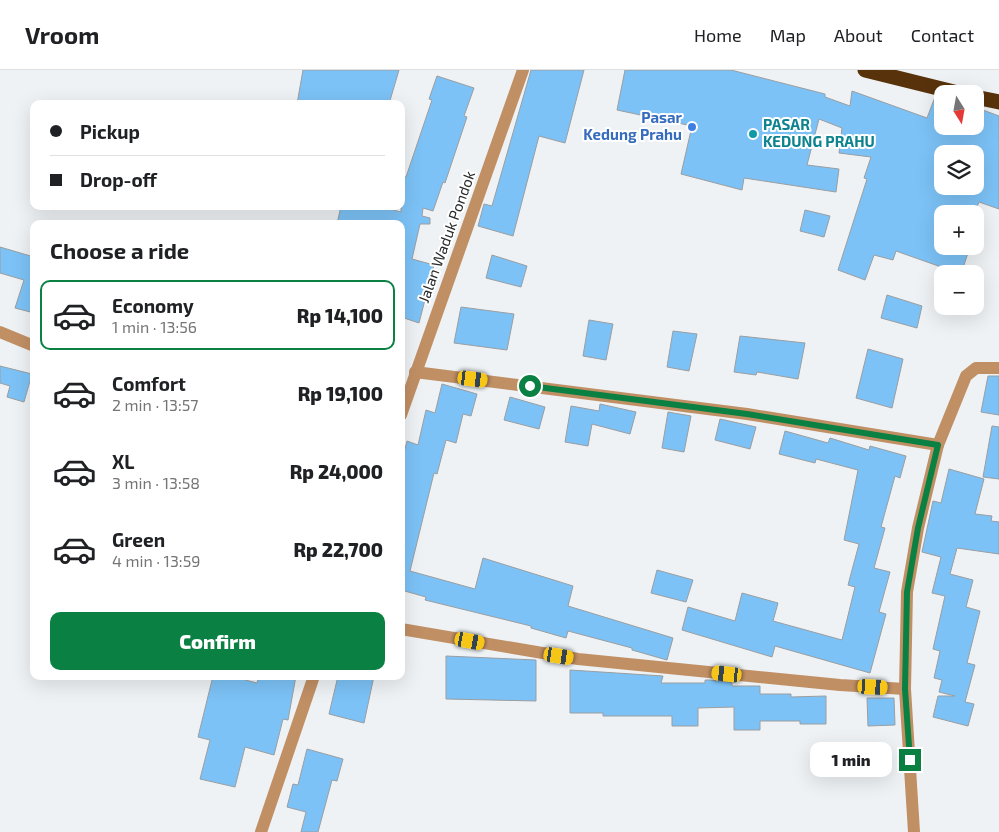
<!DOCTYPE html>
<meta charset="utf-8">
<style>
body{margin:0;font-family:"Exo 2",sans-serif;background:#f2f2f2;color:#202124;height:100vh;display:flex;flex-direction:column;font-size:19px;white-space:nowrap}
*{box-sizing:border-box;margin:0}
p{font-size:16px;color:#757577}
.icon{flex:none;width:28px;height:28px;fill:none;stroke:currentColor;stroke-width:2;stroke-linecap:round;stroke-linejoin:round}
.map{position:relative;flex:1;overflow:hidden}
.sheet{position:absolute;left:30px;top:150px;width:375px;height:460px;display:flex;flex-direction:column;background:#fff;border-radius:10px;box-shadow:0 5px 20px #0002}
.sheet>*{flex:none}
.top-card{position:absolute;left:30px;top:30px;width:375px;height:110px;border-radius:10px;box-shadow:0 5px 20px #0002;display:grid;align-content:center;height:110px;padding:0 20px;background:#fff}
.needle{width:32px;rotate:169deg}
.fabs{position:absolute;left:934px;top:15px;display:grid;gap:10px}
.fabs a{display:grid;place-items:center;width:50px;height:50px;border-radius:10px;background:#fff;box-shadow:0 5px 20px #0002;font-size:25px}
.end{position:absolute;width:22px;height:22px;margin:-11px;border:6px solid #0b8043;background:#fff;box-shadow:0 0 0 2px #fff}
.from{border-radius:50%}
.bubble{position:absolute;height:35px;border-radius:10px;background:#fff;box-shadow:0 5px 20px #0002;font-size:16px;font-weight:800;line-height:35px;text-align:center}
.car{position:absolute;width:15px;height:30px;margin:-15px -8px;border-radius:6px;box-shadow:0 0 4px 1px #0007;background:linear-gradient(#f5c518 24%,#345 0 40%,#f5c518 0 76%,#345 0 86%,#f5c518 0)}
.top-card b{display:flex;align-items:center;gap:18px;height:48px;font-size:19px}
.top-card b+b{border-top:1px solid #e0e0e0}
.top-card i{width:12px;height:12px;background:#202124}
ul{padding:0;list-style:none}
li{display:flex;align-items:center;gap:15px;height:70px;margin:0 10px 8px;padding:0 10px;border:2px solid transparent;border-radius:10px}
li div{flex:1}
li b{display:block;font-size:19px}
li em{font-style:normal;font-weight:800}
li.on{border-color:#0b8043}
li>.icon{width:45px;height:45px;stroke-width:1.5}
h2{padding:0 20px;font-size:22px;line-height:60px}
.action{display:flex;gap:10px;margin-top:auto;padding:10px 20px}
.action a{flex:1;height:58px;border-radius:10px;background:#0b8043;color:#fff;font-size:20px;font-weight:800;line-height:58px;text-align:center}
header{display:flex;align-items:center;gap:30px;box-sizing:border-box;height:70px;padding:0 25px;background:#fff;border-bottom:1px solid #e0e0e0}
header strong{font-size:24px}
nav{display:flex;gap:28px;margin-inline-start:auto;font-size:18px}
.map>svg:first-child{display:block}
</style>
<header>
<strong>Vroom</strong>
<nav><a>Home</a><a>Map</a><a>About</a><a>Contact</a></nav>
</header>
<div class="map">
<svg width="999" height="762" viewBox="0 0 999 762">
<rect width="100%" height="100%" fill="#eef2f5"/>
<g fill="#7cc2f6" stroke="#9a9ea1" fill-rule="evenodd">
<polygon points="303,0 399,0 389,34 297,34"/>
<polygon points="531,0 584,0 565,73 539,66 513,166 478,156 484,134 492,136"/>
<path d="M625,0H731L825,24V27L850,36L852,21L927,48L935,27L942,29V56L966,64L969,56H975V37L999,46V139L979,132L974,144H942V176H968L966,183H968L961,204L896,181L893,190L874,185L865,210L838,200L867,109L864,108L871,87L839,83L842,58L819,49L807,95L839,99L836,122L744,108L742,120L681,104L692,56L617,40ZM942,81L951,84H975V116H942Z"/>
<polygon points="437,6 474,18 464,46 467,47 445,113 443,112 433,141 423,138 422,146 430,148 430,154 420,154 412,189 434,195 419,253 401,247 401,154 337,154 341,136 378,136 401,142 401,106 406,107 432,30 429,29"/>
<polygon points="805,140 830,146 824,167 800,161"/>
<polygon points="0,177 34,187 34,243 15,238 24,210 0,203"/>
<polygon points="492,185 527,196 521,217 486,208"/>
<polygon points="887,225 922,236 917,258 881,248"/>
<polygon points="461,237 514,244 507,280 454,273"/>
<polygon points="589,250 613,254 606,290 583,286"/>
<polygon points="673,261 697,264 689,301 667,297"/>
<polygon points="740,266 805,273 798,309 757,302 756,305 734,302"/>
<polygon points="868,279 903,289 892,338 856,328"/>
<polygon points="0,296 32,304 24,332 7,327 10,316 0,313"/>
<polygon points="988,306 999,306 999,345 981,342"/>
<polygon points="442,314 477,324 471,346 463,344 456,373 446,370 437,404 434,403 410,501 475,519 483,488 573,516 568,536 673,568 667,590 632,580 632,578 568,561 566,568 531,558 531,556 425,530 426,527 401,520 401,395 407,371 418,375 426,340 435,343"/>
<polygon points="510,327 545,337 539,359 504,350"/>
<polygon points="600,334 636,342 630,364 592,354 588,376 565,372 571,336 599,341"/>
<polygon points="668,342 691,346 684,382 662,378"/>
<polygon points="720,349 756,357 750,379 715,370"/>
<polygon points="992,356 999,357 999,409 983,407"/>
<polygon points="785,361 828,373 830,368 869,380 870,376 906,386 900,408 895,406 881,457 885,458 874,498 890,502 879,542 886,544 870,603 775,576 772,587 682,560 688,537 735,551 742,523 778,533 773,551 842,570 855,517 848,515 859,474 844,470 858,400 816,389 815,393 779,384"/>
<polygon points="949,399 984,409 975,444 992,446 991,451 999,452 999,484 957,478 950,504 973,510 966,537 980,541 967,593 975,595 965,632 974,634 968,656 933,647 938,626 955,626 939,622 942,610 934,608 940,581 933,579 945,526 932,523 941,487 922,482 933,431 941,433"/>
<polygon points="657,500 693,510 686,532 651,523"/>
<polygon points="446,586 536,590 536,631 446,629"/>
<polygon points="570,600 663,606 661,613 705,613 705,610 709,610 732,612 732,616 760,616 760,624 791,624 791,627 826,626 826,654 800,654 800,651 760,651 760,660 734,660 734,637 698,638 698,656 672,656 672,646 603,646 603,643 570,643"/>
<polygon points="213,606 230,606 257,613 259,606 296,606 288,650 283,649 274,685 245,677 235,717 200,709 210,670 198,667"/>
<polygon points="338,606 374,606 364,653 329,644"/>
<polygon points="867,628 894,628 895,655 868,656"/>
<polygon points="307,679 343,689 337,711 332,710 318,762 301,762 306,742 287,737 293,714 298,715"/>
</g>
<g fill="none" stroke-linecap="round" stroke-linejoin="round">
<g stroke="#c18f64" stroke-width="12">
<polyline points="0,262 34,276"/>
<polyline points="415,302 747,344 938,375"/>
<polyline points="401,345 523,0"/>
<polyline points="401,559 578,589 840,615 905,619"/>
<polyline points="261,762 314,606"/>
<polyline points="914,762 905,619 907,522 918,458 938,375 966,306 976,298 999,298"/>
</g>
<g stroke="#58320a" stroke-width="15">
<polyline points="865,0 962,24"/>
<polyline points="975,27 999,32"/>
</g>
</g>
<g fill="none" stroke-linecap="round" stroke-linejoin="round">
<polyline stroke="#0b8043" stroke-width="6" points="530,316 747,344 938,375 918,458 907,522 905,619 910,690"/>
</g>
<circle fill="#3f7fe0" stroke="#fff" stroke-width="2" cx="692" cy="57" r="5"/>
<circle fill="#0f9aa8" stroke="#fff" stroke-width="2" cx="753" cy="64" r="5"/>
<g text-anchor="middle" stroke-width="4" stroke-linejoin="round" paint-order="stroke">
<g font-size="15" font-weight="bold" fill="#366cbe" stroke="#fff" text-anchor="end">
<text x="682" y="53">Pasar<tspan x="682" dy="17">Kedung Prahu</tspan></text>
</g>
<g font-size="15" font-weight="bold" fill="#0d838f" stroke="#fff" text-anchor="start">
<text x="763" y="60">PASAR<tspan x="763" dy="17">KEDUNG PRAHU</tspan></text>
</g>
<g font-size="15" fill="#292b2c" stroke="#fff">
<text transform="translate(447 167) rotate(-70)" y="5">Jalan Waduk Pondok</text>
</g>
</g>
</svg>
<div class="fabs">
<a><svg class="needle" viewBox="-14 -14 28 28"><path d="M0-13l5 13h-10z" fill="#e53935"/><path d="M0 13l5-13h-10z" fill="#757577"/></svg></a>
<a><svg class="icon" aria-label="layers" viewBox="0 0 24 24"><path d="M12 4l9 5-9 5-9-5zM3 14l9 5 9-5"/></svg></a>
<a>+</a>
<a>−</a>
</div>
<i class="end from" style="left:530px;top:316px"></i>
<i class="end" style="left:910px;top:690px"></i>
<div class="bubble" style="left:810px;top:672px;width:82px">1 min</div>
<i class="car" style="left:473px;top:309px;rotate:97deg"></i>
<i class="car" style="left:470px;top:571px;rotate:100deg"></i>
<i class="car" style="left:559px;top:586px;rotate:99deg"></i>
<i class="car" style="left:727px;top:604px;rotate:276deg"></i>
<i class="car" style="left:873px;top:617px;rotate:93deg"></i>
<div class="top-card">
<b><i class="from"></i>Pickup</b>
<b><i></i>Drop-off</b>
</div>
<section class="sheet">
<h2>Choose a ride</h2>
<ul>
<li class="on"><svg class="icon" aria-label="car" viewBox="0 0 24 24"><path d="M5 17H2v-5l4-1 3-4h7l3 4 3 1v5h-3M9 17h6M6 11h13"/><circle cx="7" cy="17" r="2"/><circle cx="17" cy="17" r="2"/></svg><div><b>Economy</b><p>1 min · 13:56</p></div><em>Rp 14,100</em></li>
<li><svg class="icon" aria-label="car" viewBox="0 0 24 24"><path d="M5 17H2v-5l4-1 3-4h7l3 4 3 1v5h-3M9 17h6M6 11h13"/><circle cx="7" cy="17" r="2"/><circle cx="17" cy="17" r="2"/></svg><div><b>Comfort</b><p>2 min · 13:57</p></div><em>Rp 19,100</em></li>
<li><svg class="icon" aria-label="car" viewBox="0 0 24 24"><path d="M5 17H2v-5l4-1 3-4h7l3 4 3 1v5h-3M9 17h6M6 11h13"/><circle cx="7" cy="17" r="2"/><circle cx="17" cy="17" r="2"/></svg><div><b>XL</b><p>3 min · 13:58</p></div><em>Rp 24,000</em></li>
<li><svg class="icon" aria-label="car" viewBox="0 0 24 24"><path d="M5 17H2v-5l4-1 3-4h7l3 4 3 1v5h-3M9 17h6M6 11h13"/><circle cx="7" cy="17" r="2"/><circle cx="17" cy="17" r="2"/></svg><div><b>Green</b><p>4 min · 13:59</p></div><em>Rp 22,700</em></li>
</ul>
<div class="action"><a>Confirm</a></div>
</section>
</div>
